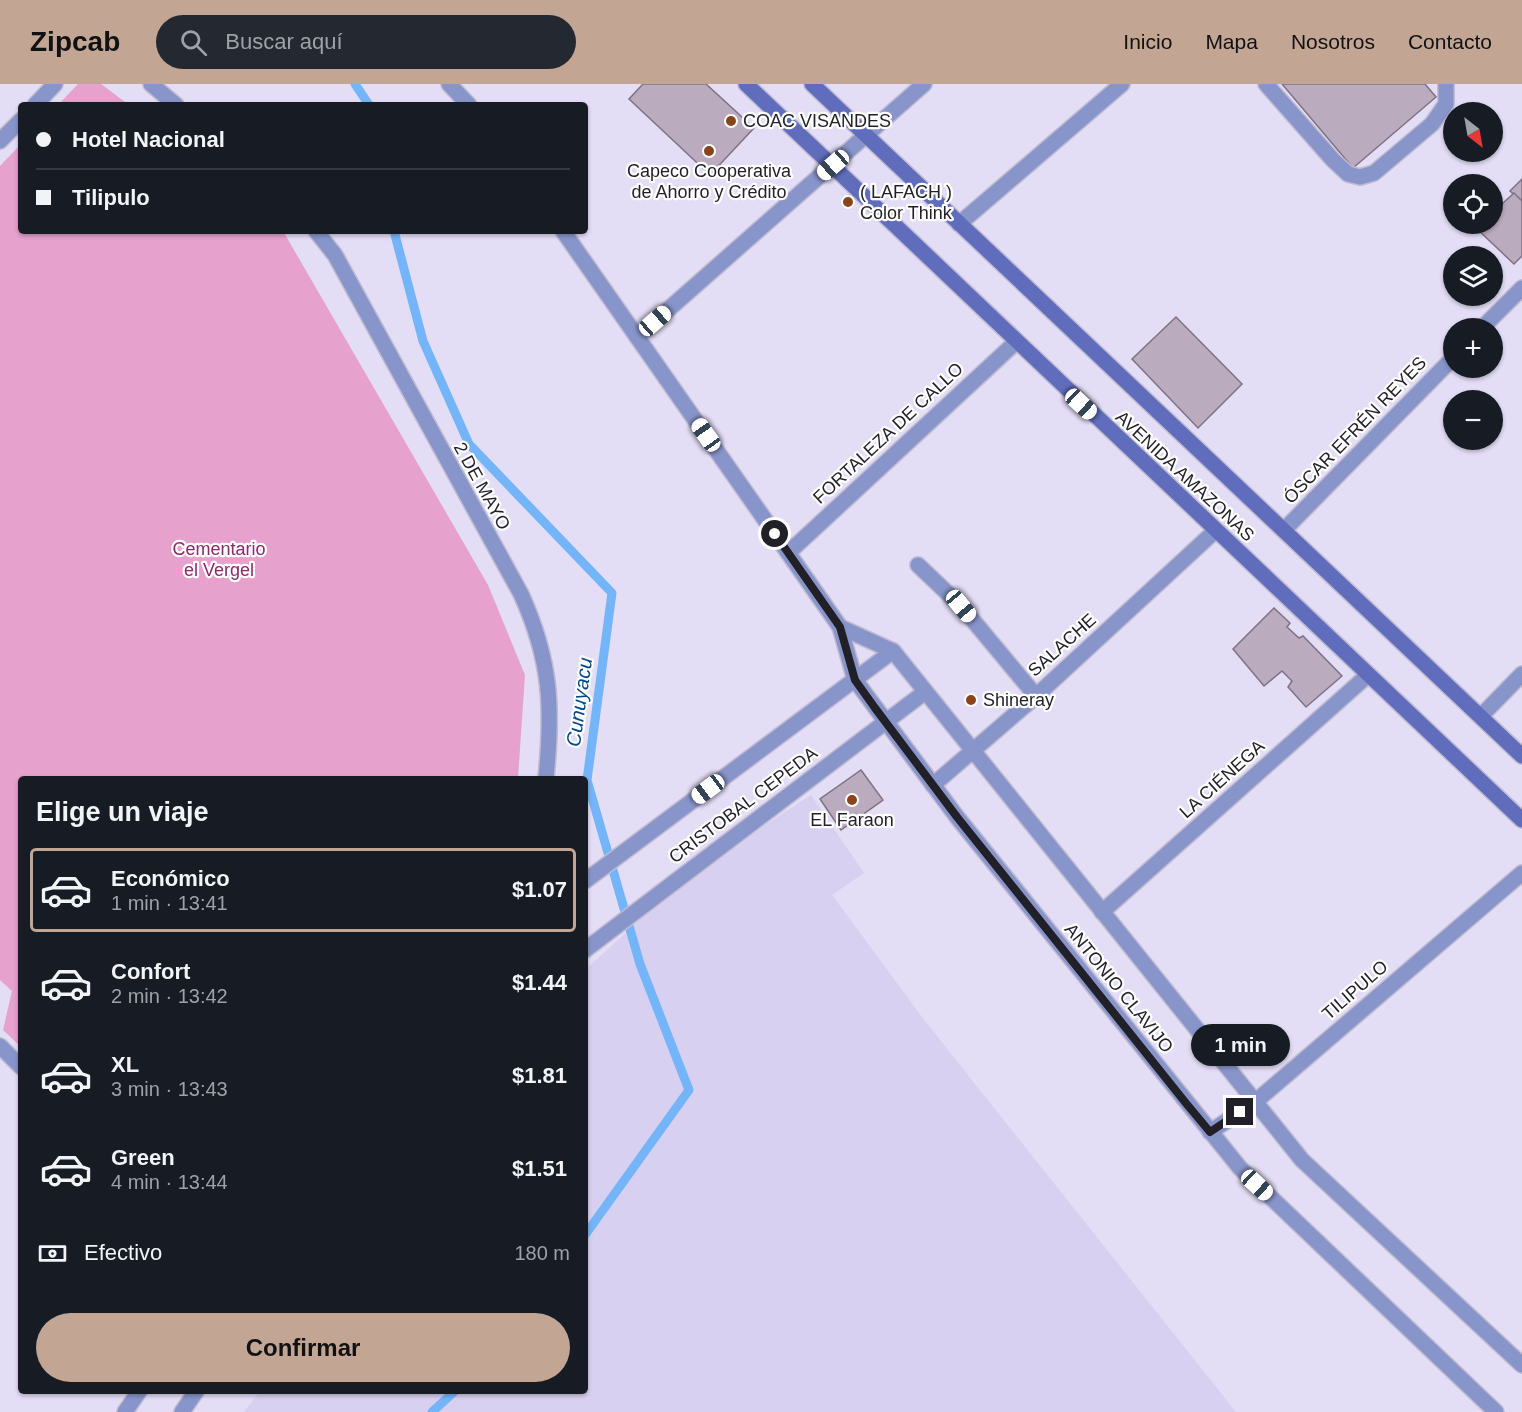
<!DOCTYPE html>
<html lang="es">
<meta charset="utf-8">
<style>
body{margin:0;font-family:Helvetica,sans-serif;background:#242831;color:#f1f3f6;height:100vh;display:flex;flex-direction:column;font-size:22px;white-space:nowrap}
*{box-sizing:border-box;margin:0}
p{font-size:20px;color:#9ea1a6}
.icon{flex:none;width:33px;height:33px;fill:none;stroke:currentColor;stroke-width:2;stroke-linecap:round;stroke-linejoin:round}
.map{position:relative;flex:1;overflow:hidden}
.sheet{position:absolute;left:18px;top:692px;width:570px;height:618px;display:flex;flex-direction:column;background:#171b24;border-radius:6px;box-shadow:0 2px 4px #0004}
.sheet>*{flex:none}
.guide{position:absolute;left:18px;top:18px;width:570px;height:132px;border-radius:6px;box-shadow:0 2px 4px #0004;display:grid;align-content:center;height:132px;padding:0 18px;background:#171b24}
.needle{width:39px;rotate:149deg}
.controls{position:absolute;left:1443px;top:18px;display:grid;gap:12px}
.controls a{display:grid;place-items:center;width:60px;height:60px;border-radius:50%;background:#171b24;box-shadow:0 2px 4px #0004;font-size:30px}
.end{position:absolute;width:27px;height:27px;margin:-14px;border:8px solid #211f27;background:#fff;box-shadow:0 0 0 3px #fff}
.from{border-radius:50%}
.bubble{position:absolute;height:42px;border-radius:21px;background:#171b24;box-shadow:0 2px 4px #0004;font-size:20px;font-weight:800;line-height:42px;text-align:center}
.car{position:absolute;width:18px;height:36px;margin:-18px -9px;border-radius:8px;box-shadow:0 0 4px 2px #0007;background:linear-gradient(#fff 24%,#345 0 40%,#fff 0 76%,#345 0 86%,#fff 0)}
.guide b{display:flex;align-items:center;gap:21px;height:57px;font-size:22px}
.guide b+b{border-top:2px solid #363941}
.guide i{width:15px;height:15px;background:#f1f3f6}
ul{padding:0;list-style:none}
li{display:flex;align-items:center;gap:18px;height:84px;margin:0 12px 9px;padding:0 6px;border:3px solid transparent;border-radius:6px}
li div{flex:1}
li b{display:block;font-size:22px}
li em{font-style:normal;font-weight:800}
li.current{border-color:#c2a593}
li>.icon{width:54px;height:54px;stroke-width:1.5}
h2{padding:0 18px;font-size:27px;line-height:72px}
.pay{display:flex;align-items:center;gap:15px;height:66px;padding:0 18px;font-size:22px}
.pay p{margin-inline-start:auto}
.button{display:flex;gap:12px;margin-top:auto;padding:12px 18px}
.button a{flex:1;height:69px;border-radius:36px;background:#c2a593;color:#111;font-size:24px;font-weight:800;line-height:69px;text-align:center}
header{display:flex;align-items:center;gap:36px;box-sizing:border-box;height:84px;padding:0 30px;background:#c2a593;color:#111}
header strong{font-size:28px}
nav{display:flex;gap:33px;margin-inline-start:auto;font-size:21px}
.search{width:420px;height:54px;background:#242831;display:flex;align-items:center;gap:15px;box-sizing:border-box;padding:0 21px;border-radius:33px;color:#9ea1a6;font-size:22px}
.map>svg:first-child{display:block}
</style>
<header>
<strong>Zipcab</strong>
<div class="search"><svg class="icon" aria-label="search" viewBox="0 0 24 24"><circle cx="10" cy="10" r="6"/><path d="M15 15l6 6"/></svg>Buscar aquí</div>
<nav><a>Inicio</a><a>Mapa</a><a>Nosotros</a><a>Contacto</a></nav>
</header>
<div class="map">
<svg width="1522" height="1328" viewBox="0 0 1522 1328">
<rect width="100%" height="100%" fill="#e3ddf6"/>
<polygon fill="#d8d0f0" points="811,711 864,789 832,811 925,937 1236,1328 244,1328 260,1307 585,1306 585,886 642,834 768,739"/>
<g fill="#e6a1cc">
<polygon points="78,0 101,0 129,21 58,21"/>
<polygon points="21,60 21,147 283,147 488,501 525,591 518,694 21,694 21,963 3,946 12,907 0,896 0,82"/>
</g>
<g fill="none" stroke-linecap="round" stroke-linejoin="round">
<g stroke="#74b4f8" stroke-width="9">
<polyline points="355,0 369,21"/>
<polyline points="394,147 423,257 469,360 612,509 587,696 640,880 689,1006 585,1151"/>
<polyline points="432,1328 456,1306"/>
</g>
</g>
<g fill="#bbabbf" stroke="#807184" stroke-width="1.5">
<polygon points="643,0 706,0 754,44 710,91 629,15"/>
<polygon points="1282,0 1425,0 1436,13 1353,84"/>
<polygon points="1522,95 1522,118 1510,107"/>
<polygon points="1514,109 1522,117 1522,172 1514,180 1476,144 1481,140 1492,140 1492,129"/>
<polygon points="1176,233 1242,300 1198,344 1132,275"/>
<polygon points="1274,524 1290,539 1287,543 1299,554 1303,552 1342,592 1306,623 1288,603 1292,597 1282,587 1264,602 1233,565"/>
<polygon points="861,686 883,716 841,746 820,715"/>
</g>
<g fill="none" stroke-linecap="round" stroke-linejoin="round">
<g stroke="#c0bbd1" stroke-width="18">
<polyline id="service" points="918,481 961,522 1036,612"/>
</g>
<g stroke="#c0bbd1" stroke-width="18">
<g id="minor">
<polyline points="151,0 176,21"/>
<polyline points="449,0 469,21"/>
<polyline points="1266,0 1333,76 1348,90 1360,93 1374,89 1432,40 1446,20 1446,0"/>
<polyline points="35,21 55,0"/>
<polyline points="0,57 21,36"/>
<polyline points="959,140 1122,0"/>
<path d="M316,147L335,171L521,510C551,576 553,623 546,694"/>
<polyline points="563,147 840,543 855,596"/>
<polyline points="1482,244 1522,204"/>
<polyline points="637,253 924,0"/>
<polyline points="1284,446 1454,273"/>
<polyline points="788,469 1016,258"/>
<polyline points="840,543 893,567"/>
<polyline points="1481,632 1522,590"/>
<polyline points="933,701 1036,612 1215,447"/>
<polyline points="1102,828 1368,591"/>
<polyline points="0,962 21,983"/>
<polyline points="1210,1048 1255,1018 1522,789"/>
</g>
</g>
<g stroke="#c0bbd1" stroke-width="18">
<g id="tertiary">
<polyline points="855,596 957,733 1240,1084 1496,1328"/>
<polyline points="585,797 893,567 1302,1076 1522,1281"/>
<polyline points="585,866 925,608"/>
<polyline points="125,1328 140,1306"/>
<polyline points="182,1328 197,1306"/>
</g>
</g>
<g stroke="#c0bbd1" stroke-width="18">
<g id="secondary">
<polyline points="746,0 1522,736"/>
<polyline points="812,0 1522,672"/>
</g>
</g>
<use href="#service" stroke="#8895ca" stroke-width="15"/>
<use href="#minor" stroke="#8895ca" stroke-width="15"/>
<use href="#tertiary" stroke="#8895ca" stroke-width="15"/>
<use href="#secondary" stroke="#5f6dbc" stroke-width="15"/>
</g>
<g fill="none" stroke-linecap="round" stroke-linejoin="round">
<polyline stroke="#211f27" stroke-width="8" points="775,450 840,543 855,596 875,624 957,733 1185,1018 1210,1048 1240,1028"/>
</g>
<g fill="#894519" stroke="#fff" stroke-width="2">
<circle cx="731" cy="37" r="6"/>
<circle cx="709" cy="67" r="6"/>
<circle cx="848" cy="118" r="6"/>
<circle cx="971" cy="616" r="6"/>
<circle cx="852" cy="716" r="6"/>
</g>
<g text-anchor="middle" stroke-width="4.5" stroke-linejoin="round" paint-order="stroke">
<g font-size="18" fill="#211f27" stroke="#fff" text-anchor="start">
<text x="743" y="43">COAC VISANDES</text>
<text x="709" y="93" text-anchor="middle">Capeco Cooperativa<tspan x="709" dy="21">de Ahorro y Crédito</tspan></text>
<text x="860" y="114">( LAFACH )<tspan x="860" dy="21">Color Think</tspan></text>
<text x="983" y="622">Shineray</text>
<text x="852" y="742" text-anchor="middle">EL Faraon</text>
</g>
<g font-size="18" fill="#211f27" stroke="#fff">
<text transform="translate(1355 346) rotate(-46)" y="6">ÓSCAR EFRÉN REYES</text>
<text transform="translate(888 349) rotate(-43)" y="6">FORTALEZA DE CALLO</text>
<text transform="translate(1185 392) rotate(43)" y="6">AVENIDA AMAZONAS</text>
<text transform="translate(482 402) rotate(61)" y="6">2 DE MAYO</text>
<text transform="translate(1062 561) rotate(-42)" y="6">SALACHE</text>
<text transform="translate(1222 695) rotate(-42)" y="6">LA CIÉNEGA</text>
<text transform="translate(743 721) rotate(-37)" y="6">CRISTOBAL CEPEDA</text>
<text transform="translate(1119 904) rotate(51)" y="6">ANTONIO CLAVIJO</text>
<text transform="translate(1355 906) rotate(-41)" y="6">TILIPULO</text>
</g>
<g font-size="18" fill="#8a2a6d" stroke="#fff">
<text x="219" y="471">Cementario<tspan x="219" dy="21">el Vergel</tspan></text>
</g>
<g font-size="20" font-style="italic" fill="#004a87" stroke="#fff">
<text transform="translate(579 618) rotate(-82)" y="7">Cunuyacu</text>
</g>
</g>
</svg>
<div class="controls">
<a><svg class="needle" viewBox="-14 -14 28 28"><path d="M0-13l5 13h-10z" fill="#e53935"/><path d="M0 13l5-13h-10z" fill="#9ea1a6"/></svg></a>
<a><svg class="icon" aria-label="locate" viewBox="0 0 24 24"><circle cx="12" cy="12" r="6"/><path d="M12 2v4M12 18v4M2 12h4M18 12h4"/></svg></a>
<a><svg class="icon" aria-label="layers" viewBox="0 0 24 24"><path d="M12 4l9 5-9 5-9-5zM3 14l9 5 9-5"/></svg></a>
<a>+</a>
<a>−</a>
</div>
<i class="end from" style="left:775px;top:450px"></i>
<i class="end" style="left:1240px;top:1028px"></i>
<div class="bubble" style="left:1191px;top:940px;width:99px">1 min</div>
<i class="car" style="left:833px;top:81px;rotate:229deg"></i>
<i class="car" style="left:655px;top:237px;rotate:49deg"></i>
<i class="car" style="left:1081px;top:320px;rotate:133deg"></i>
<i class="car" style="left:706px;top:351px;rotate:325deg"></i>
<i class="car" style="left:961px;top:522px;rotate:140deg"></i>
<i class="car" style="left:708px;top:705px;rotate:233deg"></i>
<i class="car" style="left:1257px;top:1101px;rotate:133deg"></i>
<div class="guide">
<b><i class="from"></i>Hotel Nacional</b>
<b><i></i>Tilipulo</b>
</div>
<section class="sheet">
<h2>Elige un viaje</h2>
<ul>
<li class="current"><svg class="icon" aria-label="car" viewBox="0 0 24 24"><path d="M5 17H2v-5l4-1 3-4h7l3 4 3 1v5h-3M9 17h6M6 11h13"/><circle cx="7" cy="17" r="2"/><circle cx="17" cy="17" r="2"/></svg><div><b>Económico</b><p>1 min · 13:41</p></div><em>$1.07</em></li>
<li><svg class="icon" aria-label="car" viewBox="0 0 24 24"><path d="M5 17H2v-5l4-1 3-4h7l3 4 3 1v5h-3M9 17h6M6 11h13"/><circle cx="7" cy="17" r="2"/><circle cx="17" cy="17" r="2"/></svg><div><b>Confort</b><p>2 min · 13:42</p></div><em>$1.44</em></li>
<li><svg class="icon" aria-label="car" viewBox="0 0 24 24"><path d="M5 17H2v-5l4-1 3-4h7l3 4 3 1v5h-3M9 17h6M6 11h13"/><circle cx="7" cy="17" r="2"/><circle cx="17" cy="17" r="2"/></svg><div><b>XL</b><p>3 min · 13:43</p></div><em>$1.81</em></li>
<li><svg class="icon" aria-label="car" viewBox="0 0 24 24"><path d="M5 17H2v-5l4-1 3-4h7l3 4 3 1v5h-3M9 17h6M6 11h13"/><circle cx="7" cy="17" r="2"/><circle cx="17" cy="17" r="2"/></svg><div><b>Green</b><p>4 min · 13:44</p></div><em>$1.51</em></li>
</ul>
<div class="pay"><svg class="icon" aria-label="cash" viewBox="0 0 24 24"><path d="M3 7h18v10H3z"/><circle cx="12" cy="12" r="2"/></svg>Efectivo<p>180 m</p></div>
<div class="button"><a>Confirmar</a></div>
</section>
</div>
